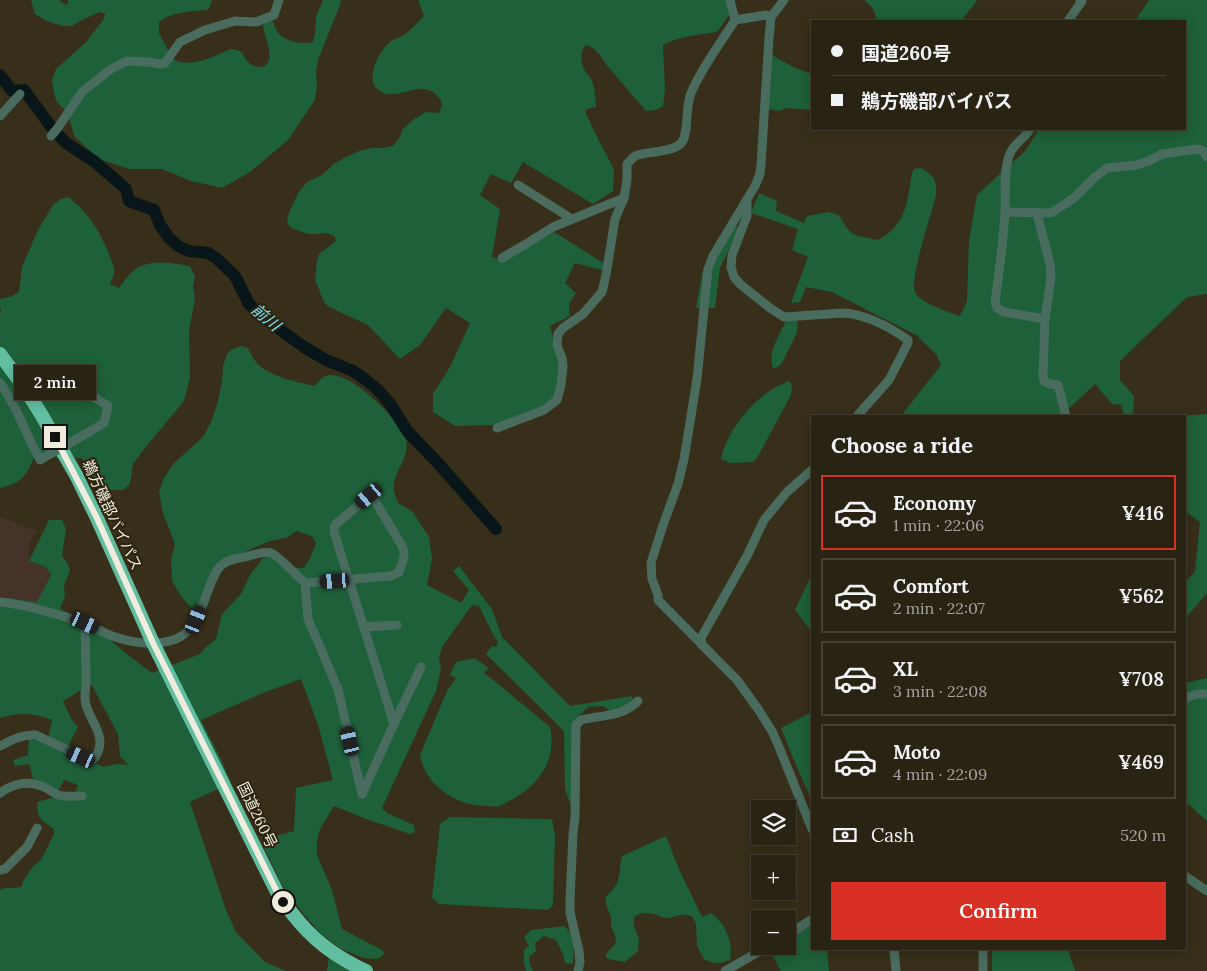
<!DOCTYPE html>
<meta charset="utf-8">
<style>
body{margin:0;font-family:Lora,"Noto Sans JP",serif;background:#352f21;color:#f1f3f6;height:100vh;display:flex;flex-direction:column;font-size:19px;white-space:nowrap}
*{box-sizing:border-box;margin:0}
p{font-size:16px;color:#a5a4a0}
.icon{flex:none;width:28px;height:28px;fill:none;stroke:currentColor;stroke-width:2;stroke-linecap:round;stroke-linejoin:round}
.map{position:relative;flex:1;overflow:hidden}
.drawer{position:absolute;left:811px;top:415px;width:375px;height:535px;display:flex;flex-direction:column;background:#292313;border-radius:0px;box-shadow:0 2px 12px #0003,0 0 0 1px #454033}
.drawer>*{flex:none}
.hud{position:absolute;left:811px;top:20px;width:375px;height:110px;border-radius:0px;box-shadow:0 2px 12px #0003,0 0 0 1px #454033;display:grid;align-content:center;height:110px;padding:0 20px;background:#292313}
.buttons{position:absolute;left:751px;top:800px;display:grid;gap:10px}
.buttons a{display:grid;place-items:center;width:45px;height:45px;border-radius:0px;background:#292313;box-shadow:0 2px 12px #0003,0 0 0 1px #454033;font-size:25px}
.end{position:absolute;width:22px;height:22px;margin:-11px;border:6px solid #f1ecde;background:#111;box-shadow:0 0 0 2px #111}
.from{border-radius:50%}
.bubble{position:absolute;height:35px;border-radius:0px;background:#292313;box-shadow:0 2px 12px #0003,0 0 0 1px #454033;font-size:16px;font-weight:600;line-height:35px;text-align:center}
.car{position:absolute;width:15px;height:30px;margin:-15px -8px;border-radius:6px;box-shadow:0 0 4px 1px #0007;background:linear-gradient(#222 24%,#8ab4d8 0 40%,#222 0 76%,#8ab4d8 0 86%,#222 0)}
.hud b{display:flex;align-items:center;gap:18px;height:48px;font-size:19px}
.hud b+b{border-top:1px solid #454033}
.hud i{width:12px;height:12px;background:#f1f3f6}
ul{padding:0;list-style:none}
li{display:flex;align-items:center;gap:15px;height:75px;margin:0 10px 8px;padding:0 10px;border:2px solid #454033;border-radius:0px}
li div{flex:1}
li b{display:block;font-size:19px}
li em{font-style:normal;font-weight:600}
li.active{border-color:#d93025}
li>.icon{width:45px;height:45px;stroke-width:1.5}
h2{padding:0 20px;font-size:22px;line-height:60px}
.pay{display:flex;align-items:center;gap:12px;height:55px;padding:0 20px;font-size:19px}
.pay p{margin-inline-start:auto}
.primary-button{display:flex;gap:10px;margin-top:auto;padding:10px 20px}
.primary-button a{flex:1;height:58px;border-radius:0px;background:#d93025;color:#fff;font-size:20px;font-weight:600;line-height:58px;text-align:center}
.map>svg:first-child{display:block}
</style>
<div class="map">
<svg width="1207" height="971" viewBox="0 0 1207 971">
<rect width="100%" height="100%" fill="#372f19"/>
<polygon fill="#45332a" points="0,517 37,531 29,543 29,561 46,567 51,575 37,602 0,597"/>
<g fill="#1d6039">
<path d="M31,0H59L66,5L68,3V0H212L210,7L207,10C192,11 171,12 159,22V33L173,59C190,68 206,59 222,53C225,51 229,49 233,49C235,50 238,50 240,51C243,53 245,58 247,61C251,66 262,70 267,64C275,55 262,33 263,22L272,20C274,24 275,28 277,31C282,41 303,45 313,42L315,34L316,17L323,0H341L340,5L318,60L316,73L317,85L315,100L288,140L250,172L222,188L191,181L162,169H129L99,159L74,136L68,113L57,102L54,94L52,80L56,69L86,42L104,19L105,14L100,12L82,20L72,26H63L47,21L35,14Z"/>
<path d="M418,0H726L730,14L717,32C698,35 680,36 663,45L665,89L663,106L655,110L646,111L604,62C602,56 593,46 586,45C579,52 581,64 585,71C587,75 591,77 592,81C595,88 595,97 596,105V107L587,109L586,110V114L599,141L614,169L613,191L593,204L523,162L511,183L491,174L480,195L500,209L492,257L502,261L554,232L605,264L602,270L575,263L565,283L576,293L569,304L570,316L550,326L560,365L555,399L543,409L496,425L455,426L433,412V394L451,365L470,323L446,308L420,345L400,359L368,325L329,307L324,302L315,280L317,261L319,254L336,241L334,236C325,230 320,235 310,234C303,233 296,230 290,227L287,221L288,215L298,193L307,182L322,175L335,163L346,157L359,151L372,148H382L393,146L400,137L402,130L414,119L426,112L439,113C441,108 443,104 440,99C425,78 404,97 386,94C383,93 378,90 376,88C366,75 380,50 391,41C397,38 403,36 408,32C414,27 419,21 424,16Z"/>
<path d="M864,0H977C972,8 966,14 961,21H876C876,11 872,6 864,0Z"/>
<path d="M1149,0H1207V294L1187,297L1120,361V380L1134,396L1133,416H1124L1121,405L1112,404L1095,384L1061,416H901L941,365L937,355L916,335L865,309L832,292L806,287L800,302L791,303L808,257L792,250L798,229L751,213L759,193L777,201L776,211L804,223L807,216L828,212L839,215C851,238 854,235 878,240C883,237 888,234 892,230C908,214 908,194 912,173L914,169L921,168C934,176 937,179 936,194C933,212 907,282 916,294C922,303 950,313 960,316L967,301L969,240L977,195L1026,150L1039,129H1185V21H1135Z"/>
<polygon points="772,55 795,68 812,74 812,110 787,108 779,111 769,109"/>
<path d="M68,197C88,211 100,232 109,254C111,260 115,267 114,273C114,276 111,281 110,284L119,288C123,283 127,276 132,272C148,258 171,263 190,266L195,276L193,287L195,299L189,331L190,377L184,401L145,448L133,464L130,484L123,490H109L95,481L82,458L34,456C28,475 20,484 0,488V315L1,308L0,307V299L10,297L19,292L22,267L38,230L53,205L61,199Z"/>
<polygon points="729,222 739,228 720,268 715,308 696,308 703,270"/>
<path d="M787,319L798,321L797,333L782,363L778,367L773,368C767,352 780,334 787,319Z"/>
<path d="M241,346L248,348C251,354 254,361 259,365C271,377 298,382 314,386C318,383 322,377 326,376C347,367 398,419 405,437C412,453 396,469 394,484C393,491 396,497 398,503L412,511L429,537L432,559L427,585L461,603L469,590L453,571L459,566L492,609L502,637L570,706L632,696L633,704L625,708L610,710L602,706L588,707L574,721L573,811L565,789L564,732L556,723L486,654L492,646L496,647L498,642L494,636L479,606L472,605L442,647L439,658L441,669L436,691L382,808L387,813L414,825L415,832L410,834L369,820L334,806L320,829L317,841V855L332,890L342,929L382,950L385,953L378,959L363,958L339,948L320,933L302,912L282,885L264,848V839L294,831L296,788L333,780L318,725L301,679L263,693L201,720L222,761L231,783L190,802L226,910L236,932L265,962L286,971H0V890C7,886 13,890 22,886L23,881L34,865L41,860L54,834V829C41,820 37,819 37,802L51,798L67,799L74,797L78,785L64,780L58,792L34,782L29,764L15,766L13,760L28,755L29,739L37,740L58,750L104,767L117,764L128,765L120,756L118,734L91,684L63,701L72,720L78,727L67,748L48,738L52,720C34,713 19,712 0,718V597L37,602L51,575L46,567L29,561L49,520H62L66,529L62,556L68,564L70,571L64,585L65,596L60,609L62,610L88,621L128,655L152,673L200,654L206,647L216,639L222,614L241,594L250,575L263,558L274,557L284,567L304,568L311,556L316,543L312,536L296,531L288,537L267,542L219,564L201,606L194,609L189,606L179,593L172,581L171,559L175,544L163,513L159,492L163,480L173,464L203,437L211,422L217,405L222,383L223,366L227,354L232,349Z"/>
<path d="M789,381L792,385L791,395L757,458L753,462L731,463L721,459C727,428 759,391 789,381Z"/>
<polygon points="1207,414 1207,593 1185,619 1185,583 1195,571 1200,522 1185,511 1185,416 1179,416"/>
<polygon points="812,574 812,638 811,631 795,610"/>
<path d="M474,658L489,668L484,673L497,683L550,727C557,759 540,784 513,799C508,801 503,805 499,806C496,807 491,806 487,806C457,806 425,786 420,755L447,691L456,678L450,675L456,662Z"/>
<polygon points="1207,678 1207,821 1185,801 1185,683"/>
<polygon points="812,712 812,801 793,758 781,728"/>
<polygon points="450,817 552,819 555,836 553,905 548,910 439,904 432,898 440,824"/>
<path d="M666,836L678,867L702,917L711,913C725,924 734,941 730,960L720,963L710,962L704,959L697,946L696,924L692,916C678,912 674,919 664,918C663,918 657,915 657,915C649,912 640,912 634,917V926L639,939L638,951L625,962L608,959L605,955L615,944L616,938L611,926V917L607,907L605,898C608,894 611,892 614,888C621,880 619,867 622,856Z"/>
<polygon points="812,924 812,949 827,949 829,971 781,971 773,956 782,946 788,946 788,941"/>
<path d="M564,926C575,934 574,951 573,964L565,963L563,954L556,940L544,936L535,943L536,951L530,956L529,963L533,971H526L524,962V950L529,946L524,937L531,930Z"/>
<polygon points="992,949 1069,949 1069,953 1075,971 992,971"/>
<polygon points="329,956 354,971 327,971"/>
</g>
<g fill="none" stroke-linecap="round" stroke-linejoin="round">
<polyline stroke="#081619" stroke-width="12" points="0,75 12,91 24,90 52,128 66,143 95,162 126,189 129,201 154,210 160,225 169,238 178,246 189,251 208,253 216,258 235,276 249,304 264,318 304,347 326,360 353,371 366,380 378,390 391,405 408,432 436,461 496,529"/>
<g stroke="#496c5f" stroke-width="9">
<polyline points="784,0 771,17 769,38 761,165 760,174 755,186 713,256 708,269 697,379 684,459 678,484 663,525 651,563 652,579 658,595 658,600 737,680 758,709 772,731 779,747 812,829"/>
<polyline points="735,20 766,15 771,17"/>
<polyline points="1068,21 1082,1 1080,0"/>
<polyline points="0,116 20,94"/>
<path d="M1030,129C1025,139 1013,143 1009,156C1003,174 1006,195 1005,213C1003,243 999,273 995,302L997,308L1004,312L1045,319"/>
<polyline points="51,136 57,129 82,92 111,69 127,61 149,62 160,64 165,63 180,42 205,30 235,21 256,22 274,15 279,0"/>
<polyline points="518,185 572,219"/>
<path d="M747,202V216L732,255L731,267L734,277L740,284L770,308L784,317L843,313C865,314 890,327 908,340V343L889,380L857,416"/>
<polyline points="1005,212 1051,213 1074,198 1095,177 1107,168 1136,165 1149,161 1162,154 1198,149 1203,151 1207,157"/>
<polyline points="1037,214 1050,264 1051,278 1045,319 1043,375 1044,381 1050,384 1058,385 1066,416"/>
<polyline points="502,258 526,244 553,227 624,198"/>
<path d="M0,383C17,406 26,435 40,460L43,458"/>
<polyline points="83,390 108,406 104,423 89,432"/>
<path d="M497,428L544,410L557,400L561,385L563,366L562,358L557,345L558,334L563,328L583,314L602,292L606,275L615,219L624,198L627,180V164C629,162 632,158 635,156C647,151 674,153 682,142C689,132 685,107 691,93C702,67 720,44 735,20L730,0"/>
<polyline points="305,583 391,576 399,572 404,557 404,551 402,546 372,496 369,496 336,524 334,528 334,532 394,724 362,794"/>
<path d="M0,602C28,605 54,613 81,622C92,626 102,632 112,636C132,643 156,646 176,639C198,630 203,602 211,583C214,576 217,568 223,564C229,559 238,558 245,557C253,555 262,551 271,553C278,555 298,577 305,583L308,619L338,689L362,794"/>
<polyline points="364,627 397,625"/>
<polyline points="702,645 701,638 747,556 764,520 787,492 812,470"/>
<polyline points="1185,698 1197,694 1207,694"/>
<polyline points="394,724 421,667"/>
<path d="M0,746C12,740 22,734 36,735L91,761C98,756 100,749 100,741C99,727 89,717 86,705C83,696 87,686 86,678C86,659 85,641 85,623"/>
<path d="M0,793C14,783 28,780 44,787C49,789 53,793 58,795C65,797 74,796 82,796"/>
<polyline points="0,870 5,869 27,847 37,828"/>
<polyline points="1185,876 1207,891"/>
<polyline points="788,935 812,919"/>
<polyline points="894,949 896,971"/>
<polyline points="983,949 983,971"/>
<path d="M578,971L580,962L579,951L570,912V900L573,834L575,817L576,725L581,720L585,719C605,715 623,716 638,701"/>
<polyline points="725,971 769,946"/>
</g>
<path stroke="#61bea0" stroke-width="14" d="M0,354L24,387L41,414L76,475L96,516L153,643L277,892C296,921 315,943 345,960C352,964 359,968 366,971"/>
<polyline stroke="#496c5f" stroke-width="9" points="43,458 89,432"/>
</g>
<g fill="none" stroke-linecap="round" stroke-linejoin="round">
<polyline stroke="#f1ecde" stroke-width="6" points="55,437 96,516 153,643 277,892 283,902"/>
</g>
<g text-anchor="middle" stroke-width="4" stroke-linejoin="round" paint-order="stroke">
<g font-size="15" fill="#f1ecde" stroke="#2d250f">
<text transform="translate(112 515) rotate(65)" y="5">鵜方磯部バイパス</text>
<text transform="translate(257 815) rotate(64)" y="5">国道260号</text>
</g>
<g font-size="16" font-style="italic" fill="#7ae7fe" stroke="#2d250f">
<text transform="translate(266 317) rotate(40)" y="6">前川</text>
</g>
</g>
</svg>
<div class="buttons">
<a><svg class="icon" aria-label="layers" viewBox="0 0 24 24"><path d="M12 4l9 5-9 5-9-5zM3 14l9 5 9-5"/></svg></a>
<a>+</a>
<a>−</a>
</div>
<i class="end from" style="left:283px;top:902px"></i>
<i class="end" style="left:55px;top:437px"></i>
<div class="bubble" style="left:14px;top:365px;width:82px">2 min</div>
<i class="car" style="left:369px;top:496px;rotate:230deg"></i>
<i class="car" style="left:335px;top:581px;rotate:266deg"></i>
<i class="car" style="left:196px;top:620px;rotate:22deg"></i>
<i class="car" style="left:85px;top:623px;rotate:115deg"></i>
<i class="car" style="left:350px;top:741px;rotate:347deg"></i>
<i class="car" style="left:81px;top:757px;rotate:294deg"></i>
<div class="hud">
<b><i class="from"></i>国道260号</b>
<b><i></i>鵜方磯部バイパス</b>
</div>
<section class="drawer">
<h2>Choose a ride</h2>
<ul>
<li class="active"><svg class="icon" aria-label="car" viewBox="0 0 24 24"><path d="M5 17H2v-5l4-1 3-4h7l3 4 3 1v5h-3M9 17h6M6 11h13"/><circle cx="7" cy="17" r="2"/><circle cx="17" cy="17" r="2"/></svg><div><b>Economy</b><p>1 min · 22:06</p></div><em>¥416</em></li>
<li><svg class="icon" aria-label="car" viewBox="0 0 24 24"><path d="M5 17H2v-5l4-1 3-4h7l3 4 3 1v5h-3M9 17h6M6 11h13"/><circle cx="7" cy="17" r="2"/><circle cx="17" cy="17" r="2"/></svg><div><b>Comfort</b><p>2 min · 22:07</p></div><em>¥562</em></li>
<li><svg class="icon" aria-label="car" viewBox="0 0 24 24"><path d="M5 17H2v-5l4-1 3-4h7l3 4 3 1v5h-3M9 17h6M6 11h13"/><circle cx="7" cy="17" r="2"/><circle cx="17" cy="17" r="2"/></svg><div><b>XL</b><p>3 min · 22:08</p></div><em>¥708</em></li>
<li><svg class="icon" aria-label="car" viewBox="0 0 24 24"><path d="M5 17H2v-5l4-1 3-4h7l3 4 3 1v5h-3M9 17h6M6 11h13"/><circle cx="7" cy="17" r="2"/><circle cx="17" cy="17" r="2"/></svg><div><b>Moto</b><p>4 min · 22:09</p></div><em>¥469</em></li>
</ul>
<div class="pay"><svg class="icon" aria-label="cash" viewBox="0 0 24 24"><path d="M3 7h18v10H3z"/><circle cx="12" cy="12" r="2"/></svg>Cash<p>520 m</p></div>
<div class="primary-button"><a>Confirm</a></div>
</section>
</div>
